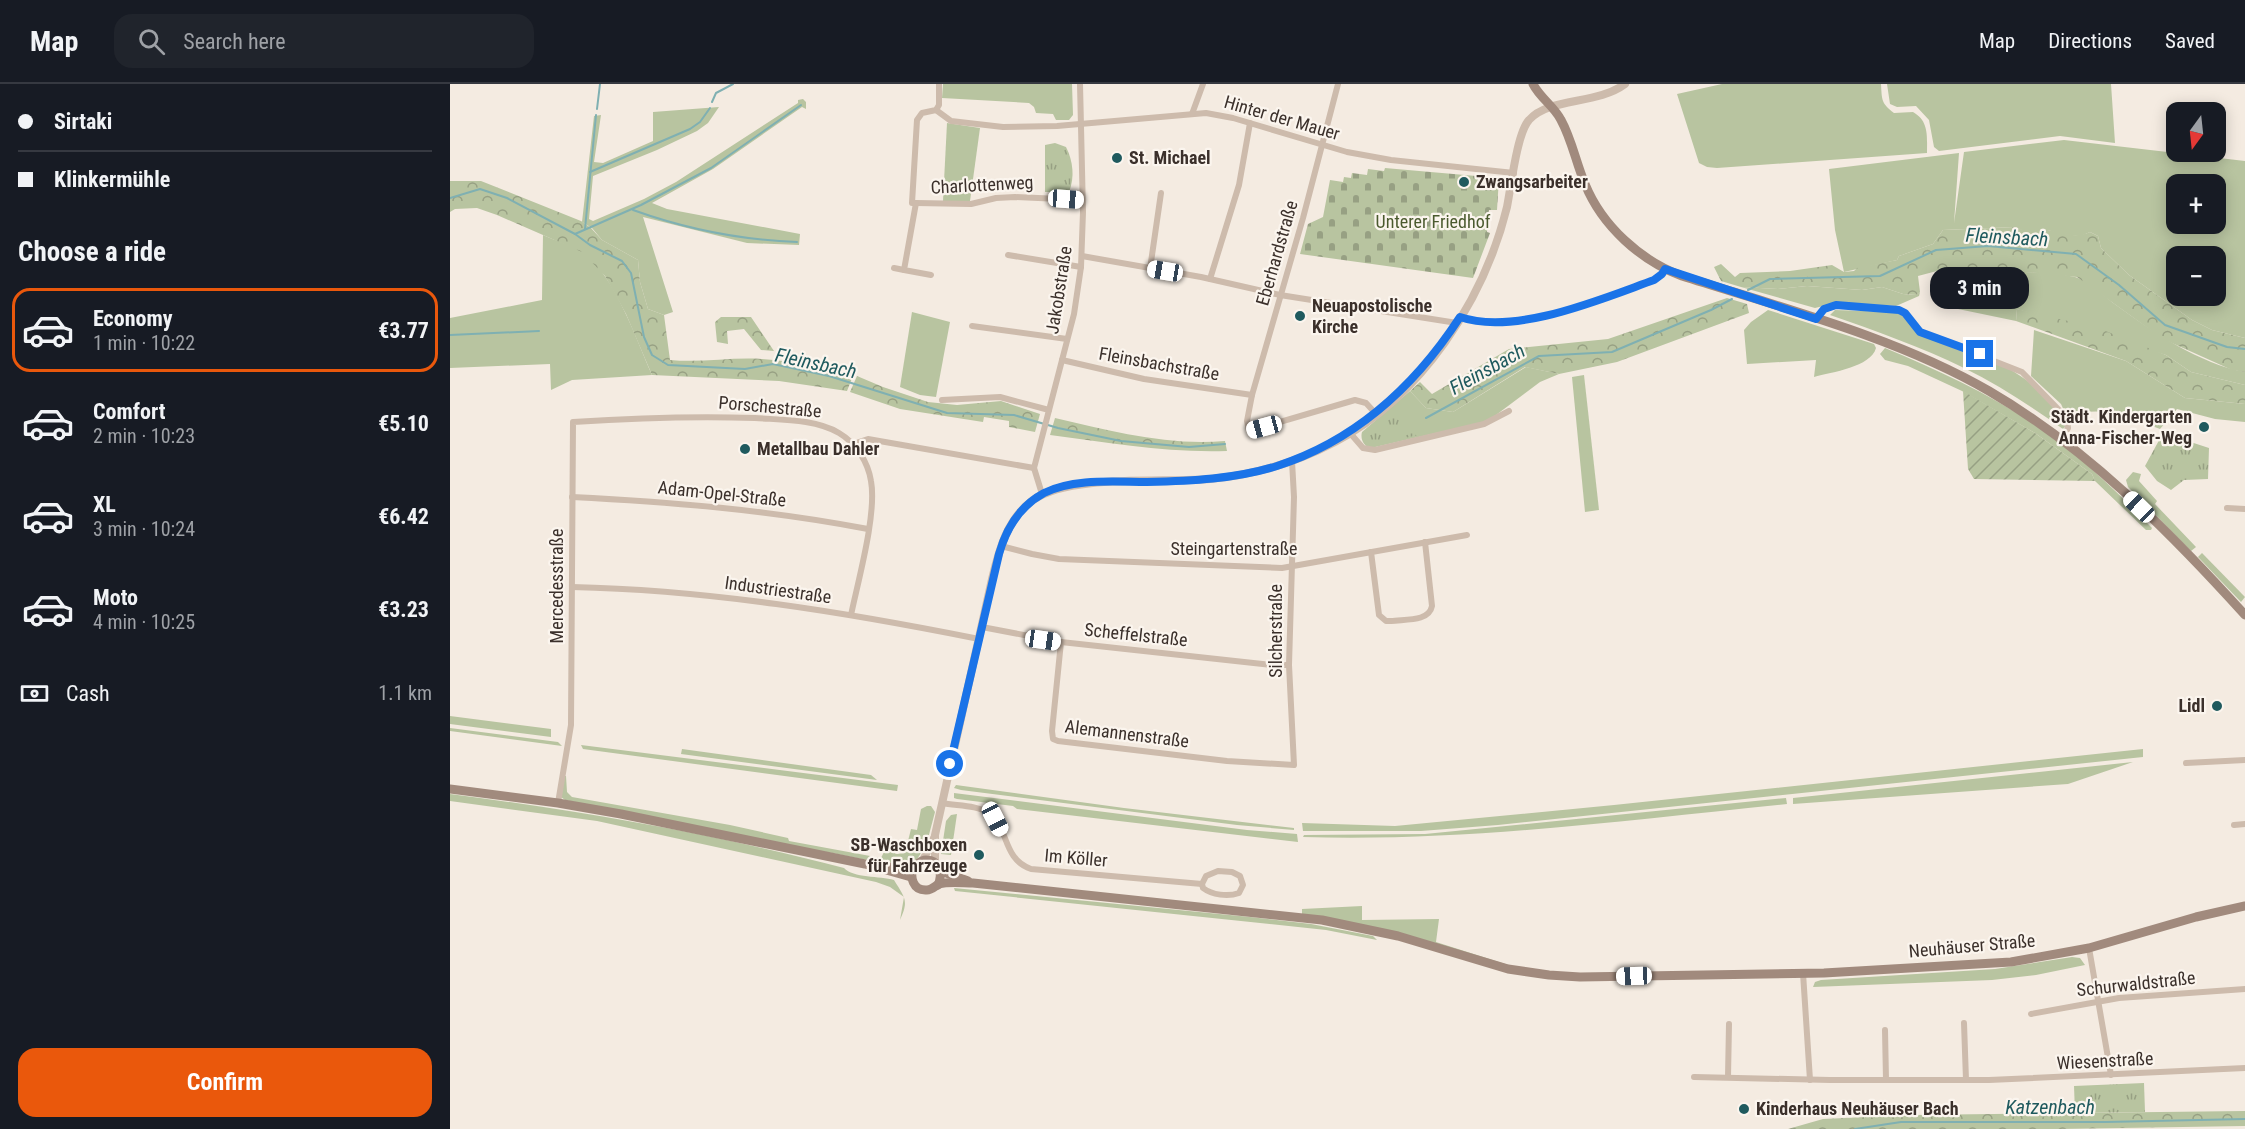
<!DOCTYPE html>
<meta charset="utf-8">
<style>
body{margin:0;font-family:"Roboto Condensed",sans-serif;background:#20242c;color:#f1f3f6;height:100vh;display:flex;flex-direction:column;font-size:22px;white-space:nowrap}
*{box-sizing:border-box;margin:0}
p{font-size:20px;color:#9ea1a6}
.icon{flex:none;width:33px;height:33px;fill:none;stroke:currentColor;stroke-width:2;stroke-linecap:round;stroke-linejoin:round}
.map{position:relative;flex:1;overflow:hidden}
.details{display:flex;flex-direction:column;background:#171b24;width:450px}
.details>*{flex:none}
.banner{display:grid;align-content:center;height:132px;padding:0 18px;background:#171b24}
.needle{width:39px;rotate:195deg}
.buttons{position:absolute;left:1716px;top:18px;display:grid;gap:12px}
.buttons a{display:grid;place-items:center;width:60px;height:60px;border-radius:12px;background:#171b24;box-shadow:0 3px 15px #0003;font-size:30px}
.end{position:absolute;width:27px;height:27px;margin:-14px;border:8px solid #1a73e8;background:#fff;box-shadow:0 0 0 3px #fff}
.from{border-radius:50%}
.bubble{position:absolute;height:42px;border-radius:18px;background:#171b24;box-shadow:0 3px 15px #0003;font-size:20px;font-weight:700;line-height:42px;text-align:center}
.car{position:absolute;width:18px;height:36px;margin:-18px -9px;border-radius:8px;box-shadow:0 0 4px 2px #0007;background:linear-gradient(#fff 24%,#345 0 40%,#fff 0 76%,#345 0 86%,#fff 0)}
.banner b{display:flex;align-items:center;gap:21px;height:57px;font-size:22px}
.banner b+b{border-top:2px solid #363941}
.banner i{width:15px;height:15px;background:#f1f3f6}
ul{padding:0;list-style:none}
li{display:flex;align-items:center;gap:18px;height:84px;margin:0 12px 9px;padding:0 6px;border:3px solid transparent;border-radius:18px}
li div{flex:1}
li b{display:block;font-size:22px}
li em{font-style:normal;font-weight:700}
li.on{border-color:#ea580c}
li>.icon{width:54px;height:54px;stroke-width:1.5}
h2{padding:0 18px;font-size:27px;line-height:72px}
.pay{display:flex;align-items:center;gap:15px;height:66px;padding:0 18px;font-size:22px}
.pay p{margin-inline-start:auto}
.action{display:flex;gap:12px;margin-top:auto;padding:12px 18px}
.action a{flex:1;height:69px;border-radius:18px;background:#ea580c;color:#fff;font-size:24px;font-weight:700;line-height:69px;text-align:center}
header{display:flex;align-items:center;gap:36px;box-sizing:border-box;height:84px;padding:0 30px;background:#171b24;border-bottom:2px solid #363941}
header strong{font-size:28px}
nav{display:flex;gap:33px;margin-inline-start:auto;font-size:21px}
.search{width:420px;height:54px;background:#20242c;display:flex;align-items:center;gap:15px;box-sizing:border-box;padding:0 21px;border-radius:18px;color:#9ea1a6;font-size:22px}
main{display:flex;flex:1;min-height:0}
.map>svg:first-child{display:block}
</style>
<header>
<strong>Map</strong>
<div class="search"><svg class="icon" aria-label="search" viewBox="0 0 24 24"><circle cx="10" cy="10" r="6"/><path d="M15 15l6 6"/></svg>Search here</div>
<nav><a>Map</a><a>Directions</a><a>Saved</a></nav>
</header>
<main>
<section class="details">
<div class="banner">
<b><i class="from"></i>Sirtaki</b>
<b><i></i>Klinkermühle</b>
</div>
<h2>Choose a ride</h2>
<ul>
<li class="on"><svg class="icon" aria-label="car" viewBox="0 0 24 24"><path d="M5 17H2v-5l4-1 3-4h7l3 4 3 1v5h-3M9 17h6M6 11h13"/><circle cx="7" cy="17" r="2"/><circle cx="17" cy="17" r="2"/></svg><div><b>Economy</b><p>1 min · 10:22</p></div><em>€3.77</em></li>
<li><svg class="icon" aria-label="car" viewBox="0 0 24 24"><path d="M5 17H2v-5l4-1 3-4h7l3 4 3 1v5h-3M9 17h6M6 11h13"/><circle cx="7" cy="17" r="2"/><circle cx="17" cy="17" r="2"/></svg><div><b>Comfort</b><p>2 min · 10:23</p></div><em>€5.10</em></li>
<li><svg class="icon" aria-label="car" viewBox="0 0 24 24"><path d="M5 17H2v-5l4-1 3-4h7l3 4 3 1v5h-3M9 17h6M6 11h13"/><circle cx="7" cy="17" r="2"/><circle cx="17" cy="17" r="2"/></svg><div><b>XL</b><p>3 min · 10:24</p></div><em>€6.42</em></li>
<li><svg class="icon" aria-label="car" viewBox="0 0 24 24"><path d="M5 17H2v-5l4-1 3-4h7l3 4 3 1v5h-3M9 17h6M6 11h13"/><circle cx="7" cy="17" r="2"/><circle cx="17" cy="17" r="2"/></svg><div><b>Moto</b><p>4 min · 10:25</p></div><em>€3.23</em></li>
</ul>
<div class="pay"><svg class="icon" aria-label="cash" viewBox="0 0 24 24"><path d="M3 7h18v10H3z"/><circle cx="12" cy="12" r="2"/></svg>Cash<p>1.1 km</p></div>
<div class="action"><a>Confirm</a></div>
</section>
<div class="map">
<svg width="1795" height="1045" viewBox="0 0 1795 1045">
<defs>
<pattern id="forest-crowns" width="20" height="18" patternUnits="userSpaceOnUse" patternTransform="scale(1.5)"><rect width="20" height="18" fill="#b8c4a0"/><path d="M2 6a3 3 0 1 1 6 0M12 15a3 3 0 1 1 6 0" fill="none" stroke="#97a083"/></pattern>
<pattern id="cemetery-stones" width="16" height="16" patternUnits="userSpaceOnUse" patternTransform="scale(1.5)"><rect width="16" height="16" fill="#b8c4a0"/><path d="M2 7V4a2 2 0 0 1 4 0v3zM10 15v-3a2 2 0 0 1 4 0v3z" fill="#97a083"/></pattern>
<pattern id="park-tufts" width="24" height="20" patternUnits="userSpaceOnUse" patternTransform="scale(1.5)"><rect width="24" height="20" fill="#b8c4a0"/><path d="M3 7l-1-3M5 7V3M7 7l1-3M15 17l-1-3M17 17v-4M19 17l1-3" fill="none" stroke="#97a083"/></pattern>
<pattern id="garden-furrows" width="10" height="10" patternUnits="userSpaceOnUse" patternTransform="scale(1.5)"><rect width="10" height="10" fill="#b8c4a0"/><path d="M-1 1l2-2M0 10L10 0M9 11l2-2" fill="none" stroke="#97a083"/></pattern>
</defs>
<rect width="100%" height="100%" fill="#f4ebe1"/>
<g fill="#b8c4a0" fill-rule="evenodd">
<polygon points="493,0 622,0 623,31 619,36 606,36 603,30 586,29 584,23 579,19 492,14"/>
<path d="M1272,0H1431C1432,16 1431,19 1444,29L1463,28C1479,37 1477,52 1477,69L1267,84L1257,83L1249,79L1227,10Z"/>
<polygon points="1437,0 1661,0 1665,59 1610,52 1489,67 1484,63 1479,36 1466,22 1447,23 1440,20"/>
<polygon points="353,15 356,18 356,25 352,23 263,85 202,119 217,125 350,150 349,161 297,159 193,133 223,228 214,231 198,225 190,198 188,176 152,156 142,144 132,138 144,32 151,31 144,78 153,79 203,57 203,28 269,23 258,39 247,47 207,66 143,92 139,135 143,137 194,115 226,98 348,19 348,16"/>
<polygon points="497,39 530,44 520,117 493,117"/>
<path d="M1614,56L1795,77V254L1762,246L1742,236L1679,191L1651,164L1648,152L1640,148L1631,152L1612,151L1598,146L1576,148L1565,143L1493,146L1483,160L1449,172L1447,176L1394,188L1385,146L1379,85L1509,69L1504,139L1514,68ZM1726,100H1766V140H1726ZM1726,172H1766V212H1726Z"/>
<path d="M93,151C105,157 120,160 131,167C163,187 187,257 202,291L122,296L101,306L100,280L0,284V234L92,216Z"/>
<path d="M1502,183C1542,193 1585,183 1625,193C1637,196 1656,214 1666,221C1703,248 1750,280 1795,288V301L1741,288L1716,271L1567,225L1566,237L1508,225Z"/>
<polygon points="1357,202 1412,206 1432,203 1453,210 1466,211 1470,208 1469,212 1446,222 1386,219 1365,224 1291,203 1328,205"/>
<path d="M1318,226L1424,260L1426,264C1421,283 1382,288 1364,293L1366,276L1297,280L1294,246L1301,238Z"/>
<path d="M1385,226L1444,228L1452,231L1467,248L1559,285C1576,294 1613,322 1615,343L1613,345C1582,323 1549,301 1514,284C1471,263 1426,247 1380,231Z"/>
<polygon points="462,228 500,238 486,313 470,311 450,303"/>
<path d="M1584,246L1676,277L1735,314L1795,320V338L1765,335L1727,325L1710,345C1677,333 1652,320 1617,333L1611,320L1581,292Z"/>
<path d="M1435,264C1495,289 1555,317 1608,357C1642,383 1672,413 1702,444L1701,446H1696L1645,397L1642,390L1585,349L1512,307L1458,282L1435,276L1430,270Z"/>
<path d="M1076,283L1109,290L1090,298L1038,337L921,364C914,363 910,355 912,348L960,307L976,324L1003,328Z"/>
<polygon points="1134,291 1149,426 1135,428 1122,293"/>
<polygon points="1683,388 1691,390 1689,397 1707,417 1705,420 1746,463 1741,467 1678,403 1676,396"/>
<polygon points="1752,469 1795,513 1791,518 1748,473"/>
<polygon points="0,632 101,645 101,653 0,640"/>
<polygon points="0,644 108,658 112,662 0,647"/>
<polygon points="131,661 448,701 447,707 133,665"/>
<polygon points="232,665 421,691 427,696 231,670"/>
<polygon points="1693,665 1693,673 1048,741 971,747 853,747 852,739 945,742 1164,721"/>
<polygon points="1683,678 1618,700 1343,720 1343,714"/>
<path d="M114,692H116L117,708L122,713L280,741L338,754L339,757L431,774L435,766L447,770L455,769L461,745L467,746L471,725L477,722H481L485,728L476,762L467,775C440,785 404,772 376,768C289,752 202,734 115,716L111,713Z"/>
<polygon points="506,701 674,724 844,744 844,746 787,741 511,706 504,704"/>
<polygon points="504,709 797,746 847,750 848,758 567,725 563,722 507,715 504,714"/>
<path d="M0,710C132,727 265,750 394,784C403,794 430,792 444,796C455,814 459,816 450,836L454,813L440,803L426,798L147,737L0,717Z"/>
<path d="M1336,714L1337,720C1176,736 1015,758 853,753L854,751L975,750Z"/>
<polygon points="507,730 501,771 491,770 496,737 501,731"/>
<polygon points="504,804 800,833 861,840 923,852 927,856 876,846 505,807"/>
<polygon points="912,822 912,836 989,835 986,858 1071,885 852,830 852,825"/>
<polygon points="1622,873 1630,874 1635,881 1586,891 1542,896 1363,903 1365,898 1371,896 1545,885"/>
</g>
<g fill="url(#forest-crowns)">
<path d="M0,97H31L131,137L141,144L152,156L188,176L190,198L198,225L214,231L220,276C251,279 281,273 312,275C343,277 373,283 404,289L397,307L329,297L202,291L176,230L155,192L132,168L47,131L27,124L5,125L0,128Z"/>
<path d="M1565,143C1578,149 1586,145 1598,146C1614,149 1625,155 1640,148L1648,152L1651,164L1679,191L1742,236L1762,246L1795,254V288L1782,286L1713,255L1627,193L1577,188H1522L1502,183L1468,192L1470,208L1466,211L1453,210L1432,203L1412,206L1357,202L1328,205L1291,203L1271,197L1264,183L1271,180L1285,193L1290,189L1340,187L1382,181L1394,188L1404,187L1407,184L1447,176L1449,172L1483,160L1493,146Z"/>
<polygon points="1277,214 1297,220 1299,229 1167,278 1109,290 1075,283 1003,328 976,324 960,307 970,298 982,310 1059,265 1158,255"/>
<polygon points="1567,225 1648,244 1716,271 1741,288 1795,301 1795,320 1735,314 1676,277 1566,237"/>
<polygon points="271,233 301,233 324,267 311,266 294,245 277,247 278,260 267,258 265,238"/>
<polygon points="407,292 433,303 478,318 507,321 551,317 590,330 585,348 559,343 559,337 534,333 533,338 450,325 400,308"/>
<path d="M605,334C661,347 717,362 775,357L777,367C717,369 660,359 600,351Z"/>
<polygon points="1795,1027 1795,1042 1609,1045 1338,1045 1373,1035 1460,1031"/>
</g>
<polygon fill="url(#cemetery-stones)" points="935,84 1049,94 1047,126 1039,126 1037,148 1040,149 1023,194 850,170 858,140 873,133 880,96 893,98 894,93 901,94 902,89 917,91 918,85 934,87"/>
<g fill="url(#park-tufts)">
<path d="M605,59L616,63C623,77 625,93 619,108H595V61Z"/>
<polygon points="944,324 964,330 981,348 920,362 915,359 912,353 914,349"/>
<polygon points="1713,349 1759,364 1758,395 1734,396 1721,406 1707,397 1695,382"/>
<polygon points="1694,999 1695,1028 1625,1029 1624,1002"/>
</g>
<polygon fill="url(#garden-furrows)" points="1513,307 1585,349 1642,390 1645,397 1524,395 1518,385"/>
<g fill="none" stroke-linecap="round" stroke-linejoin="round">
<g stroke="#7fb0b2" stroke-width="2">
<polyline points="262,18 266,9 283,0"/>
<polyline points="147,25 150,0"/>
<polyline points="140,88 240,45 250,38 260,24"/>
<polyline points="0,114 30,105 57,114 125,150 140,161 172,177 181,189 194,253 202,271 218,281 295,285 323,280 379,292 497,329 564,331 608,344 671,357 739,363 775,360"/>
<path d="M183,126C236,145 291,156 347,158"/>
<polyline points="135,145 146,31"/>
<polyline points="125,150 191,121 261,84 351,21"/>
<polyline points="1298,206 1320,195 1430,192 1486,166 1538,162 1626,170 1669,201 1715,241 1777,263 1795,265"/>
<polyline points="0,251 89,247"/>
<polyline points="976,334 1089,272 1162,268 1261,226 1282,215"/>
<polyline points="1405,1045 1451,1038 1656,1038 1795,1035"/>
</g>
<g stroke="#cdbbac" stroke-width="6">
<polyline points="888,0 853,134 802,311 797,337 799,347 905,316 916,319 926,330"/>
<polyline points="486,26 501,37 553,43 607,42 756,29 783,34 897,68 941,76 1064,89"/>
<polyline points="742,30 753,0"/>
<polyline points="466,119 521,120 546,114 565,113 632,116"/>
<polyline points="466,119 462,119 467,36 472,29 486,26 489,21 489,0"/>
<polyline points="466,119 454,186 481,191"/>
<polyline points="558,171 631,183"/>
<polyline points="632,172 751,193 830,211 1007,239"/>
<polyline points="444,184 454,186"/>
<polyline points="700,185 711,109"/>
<polyline points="760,195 789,101 800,39"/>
<path d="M1010,233C1066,252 1150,215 1204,196L1209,193L1215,185"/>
<polyline points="1366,235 1374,226 1387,221 1449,226 1455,229 1470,248 1572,288 1611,328 1617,337 1618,344 1612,355"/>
<polyline points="522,242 617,255"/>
<polyline points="612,276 694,295 802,311"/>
<polyline points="492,316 550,313 599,326"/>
<polyline points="900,349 913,364 925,366 1034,340 1059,327"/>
<polyline points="403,360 418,355 584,384"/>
<polyline points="592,410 584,384 624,230 631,183 633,128 630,0"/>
<path d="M122,413C221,418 320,426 418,445"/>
<polyline points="1777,424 1795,425"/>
<polyline points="551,462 582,470 609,475 832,484 1017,451"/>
<path d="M921,468L929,531L936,537H941C955,535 979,538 982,522L975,458"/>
<path d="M122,503C259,506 394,528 529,555"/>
<polyline points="532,543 611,558 822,581 839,581"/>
<polyline points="611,558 602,647 603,655 608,657 777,677 844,681 839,581 844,413 842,377"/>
<polyline points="1736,679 1795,676"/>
<path d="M108,719L121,641L123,338C184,334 244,332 305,334C332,336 365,335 389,349C406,359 418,378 421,397C427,430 408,497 401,531"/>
<path d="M492,719C507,722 526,721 539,729C559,743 552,775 581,785L752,800"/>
<polyline points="1784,741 1795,740"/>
<path d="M768,787L782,788L790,792L793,801L789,809C778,813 762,811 753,804L752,800L756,792Z"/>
<polyline points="1639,864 1661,991"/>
<polyline points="1353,889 1360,996"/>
<polyline points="1581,930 1669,914 1795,905"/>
<polyline points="1514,939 1516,996"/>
<polyline points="1435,946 1436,996"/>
<polyline points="1244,993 1380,996 1539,996 1795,984"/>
<polyline points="1278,993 1279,940"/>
</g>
<g stroke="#cdbbac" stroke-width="8">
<polyline points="473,776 484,754"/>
<path d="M485,779V751L542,495C549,466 557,435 583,416C620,390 713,399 760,395C804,391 847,378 885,358C972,312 1034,216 1057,123C1061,103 1067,49 1079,36C1099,13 1147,21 1175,0"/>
</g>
<g stroke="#a18a7d" stroke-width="9">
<path d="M1083,0C1090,14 1104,22 1111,36C1122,56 1126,79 1135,100C1152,142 1191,177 1232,192C1333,224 1448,254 1539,307C1637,364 1719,447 1795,531"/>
<polyline points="0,705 108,719 171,730 415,780 461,793"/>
<path d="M464,782C459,793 463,807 477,806C482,806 485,802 489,800C499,797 513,799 523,799L872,836L948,852L1058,885L1099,891L1130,893L1374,889L1561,878L1639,864L1746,833L1795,822"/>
<path d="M439,783C446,783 457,784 463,782C468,781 470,776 476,776C490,776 493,790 488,801"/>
<polyline points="491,787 518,797"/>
</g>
</g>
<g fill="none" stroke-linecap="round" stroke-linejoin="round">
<path stroke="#1a73e8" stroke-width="8" d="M500,680L549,470C556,445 570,422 594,409C624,394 664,398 697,398C741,397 785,395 827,382C907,356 965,302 1010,233C1065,252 1151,215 1204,196L1212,190L1215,185L1366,235L1374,225L1386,221L1449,226L1455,229L1470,248L1530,270"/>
</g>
<g fill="#1f5a5e" stroke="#fbf5ee" stroke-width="2">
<circle cx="667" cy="74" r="6"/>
<circle cx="1014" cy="98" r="6"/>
<circle cx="850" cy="232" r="6"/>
<circle cx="1754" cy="343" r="6"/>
<circle cx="295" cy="365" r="6"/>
<circle cx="1767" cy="622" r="6"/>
<circle cx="529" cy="771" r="6"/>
<circle cx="1294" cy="1025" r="6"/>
</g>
<g text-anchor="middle" stroke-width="4.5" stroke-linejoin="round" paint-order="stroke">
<g font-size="18" fill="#3b302b" stroke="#fbf5ee">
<text transform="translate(832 34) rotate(16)" y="6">Hinter der Mauer</text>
<text transform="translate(532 101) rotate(-3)" y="6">Charlottenweg</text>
<text transform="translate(827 169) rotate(-74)" y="6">Eberhardstraße</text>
<text transform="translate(609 206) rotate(-81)" y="6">Jakobstraße</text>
<text transform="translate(709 280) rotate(10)" y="6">Fleinsbachstraße</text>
<text transform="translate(320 323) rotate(5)" y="6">Porschestraße</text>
<text transform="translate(272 410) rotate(6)" y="6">Adam-Opel-Straße</text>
<text x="784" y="471">Steingartenstraße</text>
<text transform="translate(107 502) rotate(-90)" y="6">Mercedesstraße</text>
<text transform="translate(328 506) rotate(8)" y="6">Industriestraße</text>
<text transform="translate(826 547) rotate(-90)" y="6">Silcherstraße</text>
<text transform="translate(686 551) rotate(6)" y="6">Scheffelstraße</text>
<text transform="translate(677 650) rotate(7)" y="6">Alemannenstraße</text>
<text transform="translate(626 774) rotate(5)" y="6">Im Köller</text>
<text transform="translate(1522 862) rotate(-5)" y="6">Neuhäuser Straße</text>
<text transform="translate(1686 900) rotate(-6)" y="6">Schurwaldstraße</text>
<text transform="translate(1655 977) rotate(-3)" y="6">Wiesenstraße</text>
</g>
<g font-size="18" font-weight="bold" fill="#3b302b" stroke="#fbf5ee" text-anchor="start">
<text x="679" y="80">St. Michael</text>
<text x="1026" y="104">Zwangsarbeiter</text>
<text x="862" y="228">Neuapostolische<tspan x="862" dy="21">Kirche</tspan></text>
<text x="1742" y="339" text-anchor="end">Städt. Kindergarten<tspan x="1742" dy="21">Anna-Fischer-Weg</tspan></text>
<text x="307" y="371">Metallbau Dahler</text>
<text x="1755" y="628" text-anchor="end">Lidl</text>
<text x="517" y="767" text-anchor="end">SB-Waschboxen<tspan x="517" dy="21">für Fahrzeuge</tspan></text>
<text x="1306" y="1031">Kinderhaus Neuhäuser Bach</text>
</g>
<g font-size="18" fill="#4a5a2e" stroke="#fbf5ee">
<text x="983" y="144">Unterer Friedhof</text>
</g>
<g font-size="20" font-style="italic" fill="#1f5a5e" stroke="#fbf5ee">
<text transform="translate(1557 153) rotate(3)" y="7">Fleinsbach</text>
<text transform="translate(366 279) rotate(12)" y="7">Fleinsbach</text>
<text transform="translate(1037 285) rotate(-29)" y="7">Fleinsbach</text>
<text x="1600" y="1030">Katzenbach</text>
</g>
</g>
</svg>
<div class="buttons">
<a><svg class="needle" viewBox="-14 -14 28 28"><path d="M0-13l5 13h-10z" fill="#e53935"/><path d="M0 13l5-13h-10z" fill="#9ea1a6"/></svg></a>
<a>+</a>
<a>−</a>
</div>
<i class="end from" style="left:500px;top:680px"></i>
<i class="end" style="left:1530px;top:270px"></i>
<div class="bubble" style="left:1480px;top:183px;width:99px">3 min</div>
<i class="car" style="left:616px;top:115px;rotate:94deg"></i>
<i class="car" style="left:715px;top:187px;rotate:279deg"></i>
<i class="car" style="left:814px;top:343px;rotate:255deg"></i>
<i class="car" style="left:1689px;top:423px;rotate:314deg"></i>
<i class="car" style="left:593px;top:556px;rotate:98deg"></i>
<i class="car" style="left:545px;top:735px;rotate:153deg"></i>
<i class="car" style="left:1184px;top:892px;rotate:268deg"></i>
</div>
</main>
